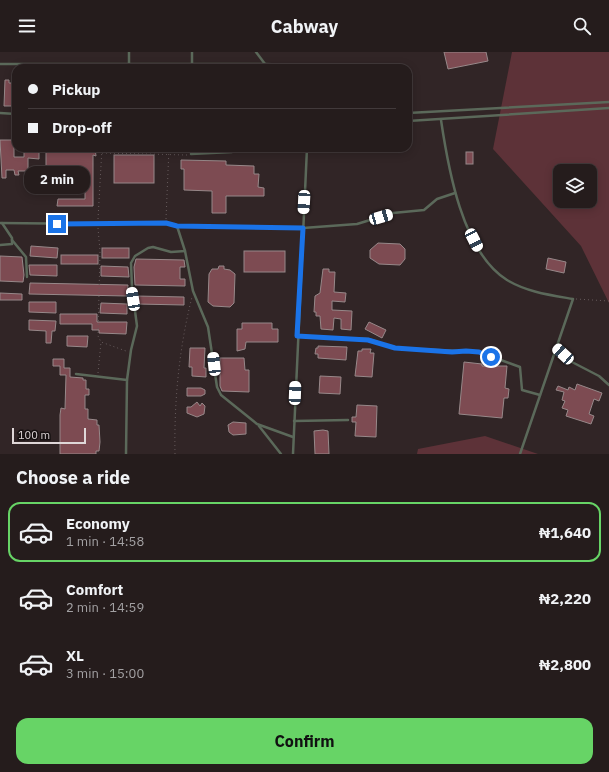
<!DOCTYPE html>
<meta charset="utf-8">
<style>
body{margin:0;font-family:"IBM Plex Sans",sans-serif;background:#2d2525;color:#f1f3f6;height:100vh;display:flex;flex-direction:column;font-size:15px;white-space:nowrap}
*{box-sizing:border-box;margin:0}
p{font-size:13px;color:#a3a1a3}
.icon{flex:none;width:22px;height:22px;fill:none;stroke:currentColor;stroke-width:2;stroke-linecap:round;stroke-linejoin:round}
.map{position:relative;height:402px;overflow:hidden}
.drawer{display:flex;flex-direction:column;background:#251c1c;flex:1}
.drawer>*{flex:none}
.hud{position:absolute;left:12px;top:12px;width:400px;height:88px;border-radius:12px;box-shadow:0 2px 10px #0003,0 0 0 1px #423a3b;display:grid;align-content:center;height:88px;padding:0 16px;background:#251c1c}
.buttons{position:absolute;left:553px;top:112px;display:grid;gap:8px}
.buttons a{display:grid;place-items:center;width:44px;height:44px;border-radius:8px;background:#251c1c;box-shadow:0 2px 10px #0003,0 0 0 1px #423a3b;font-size:20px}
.scale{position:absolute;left:12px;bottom:10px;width:74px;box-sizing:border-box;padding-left:4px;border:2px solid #dfd7d8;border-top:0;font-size:11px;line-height:14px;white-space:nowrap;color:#dfd7d8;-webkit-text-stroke:3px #151010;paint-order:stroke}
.end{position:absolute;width:18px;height:18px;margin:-9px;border:5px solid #1a73e8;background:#fff;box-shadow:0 0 0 2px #fff}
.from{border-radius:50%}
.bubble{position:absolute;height:28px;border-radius:12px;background:#251c1c;box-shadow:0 2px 10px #0003,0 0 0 1px #423a3b;font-size:13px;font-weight:700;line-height:28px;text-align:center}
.car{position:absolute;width:12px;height:24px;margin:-12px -6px;border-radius:5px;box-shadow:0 0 3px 1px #0007;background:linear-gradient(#fff 24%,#345 0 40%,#fff 0 76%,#345 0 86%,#fff 0)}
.hud b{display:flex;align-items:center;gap:14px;height:38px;font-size:15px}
.hud b+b{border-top:1px solid #423a3b}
.hud i{width:10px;height:10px;background:#f1f3f6}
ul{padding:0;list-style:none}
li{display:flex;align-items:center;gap:12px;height:60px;margin:0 8px 6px;padding:0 8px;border:2px solid transparent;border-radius:12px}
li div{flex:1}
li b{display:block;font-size:15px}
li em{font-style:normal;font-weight:700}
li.current{border-color:#67d466}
li>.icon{width:36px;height:36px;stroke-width:1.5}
h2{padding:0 16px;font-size:18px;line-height:48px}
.action{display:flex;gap:8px;margin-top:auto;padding:8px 16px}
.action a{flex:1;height:46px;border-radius:12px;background:#67d466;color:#111;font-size:16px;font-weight:700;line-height:46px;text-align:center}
header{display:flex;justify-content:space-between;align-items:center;height:52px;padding:0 16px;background:#251c1c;font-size:18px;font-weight:700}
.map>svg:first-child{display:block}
</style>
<header><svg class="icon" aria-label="menu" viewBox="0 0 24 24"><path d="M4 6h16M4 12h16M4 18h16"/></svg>Cabway<svg class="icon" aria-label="search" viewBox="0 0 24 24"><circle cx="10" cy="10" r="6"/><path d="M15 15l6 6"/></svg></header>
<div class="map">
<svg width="609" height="402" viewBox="0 0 609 402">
<rect width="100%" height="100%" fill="#312526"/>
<g fill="#5d3238" fill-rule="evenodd">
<path d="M512,0H609V251L581,194L493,97ZM560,119H590V149H560Z"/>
<polygon points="485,384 538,402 417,402 418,397"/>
</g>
<g fill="#7d4b52" stroke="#978889">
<polygon points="444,0 486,0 488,9 448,17"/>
<polygon points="5,28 9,28 9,31 16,31 16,54 4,54"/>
<polygon points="0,88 14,88 14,105 24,105 24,96 39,96 39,107 28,106 28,119 18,119 19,123 15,123 14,118 6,118 6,126 2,126"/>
<polygon points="46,96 95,96 96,104 93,103 93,154 57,154 58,147 85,147 85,123 55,123 55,141 46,141"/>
<rect x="466" y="100" width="7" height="12"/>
<rect x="114" y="103" width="40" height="28"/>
<polygon points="181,108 226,109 226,113 254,114 254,122 259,122 258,135 264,136 264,144 226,144 226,161 212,161 212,139 184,138 184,117 181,117"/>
<polygon points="378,191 400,192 405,197 405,207 400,213 379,212 370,206 370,198"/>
<polygon points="31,194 58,196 57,206 30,204"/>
<rect x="102" y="196" width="27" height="10"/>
<rect x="244" y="199" width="41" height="21"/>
<rect x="61" y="203" width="37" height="9"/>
<polygon points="0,204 22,205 24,223 23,230 0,229"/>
<polygon points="548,206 566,210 564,221 546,217"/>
<polygon points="136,207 184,208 185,215 180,215 180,227 185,227 185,234 135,233 134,215"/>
<polygon points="29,213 57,213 57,224 30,223"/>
<polygon points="101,214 128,215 129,225 101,224"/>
<polygon points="219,214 224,214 224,217 230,218 235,222 234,251 230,255 213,254 208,250 209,222 212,217 218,217"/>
<polygon points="323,217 329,217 329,220 335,220 334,240 346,241 345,250 332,249 332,258 352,259 351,278 341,277 341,267 334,266 333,278 321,277 320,264 316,264 316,260 314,260 315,244 320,241"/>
<polygon points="30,231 128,233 127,244 29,242"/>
<polygon points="0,241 22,242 22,248 0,248"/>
<polygon points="136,244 184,245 184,253 137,252"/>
<polygon points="29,250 56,250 56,261 29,260"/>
<polygon points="101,251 127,252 127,262 100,261"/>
<polygon points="60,262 97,262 97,270 127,270 126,282 99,281 99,278 92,278 92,272 60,272"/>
<polygon points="29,268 56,269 55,279 52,279 51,291 46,291 46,279 29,278"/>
<polygon points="369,270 386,278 382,286 365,277"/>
<polygon points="242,271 272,271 272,277 278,277 278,290 246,290 245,297 237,299 237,277 242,277"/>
<polygon points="67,284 88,284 87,295 67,294"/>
<polygon points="318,294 347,295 346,308 318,306 318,302 315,302 316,296 318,296"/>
<polygon points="190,296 205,296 204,316 206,316 206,325 192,324 192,315 189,315"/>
<polygon points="362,297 371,297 370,301 374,301 372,325 355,324 358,299 362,299"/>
<polygon points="220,306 244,306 245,318 249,318 249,340 222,339 220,334"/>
<polygon points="53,307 64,307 64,316 70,316 70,325 83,326 83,328 86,328 86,337 89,337 89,343 85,343 85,357 88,357 88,367 97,368 97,373 99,373 100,390 99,399 96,399 96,402 60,402 60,363 61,356 65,357 66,323 60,323 60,314 53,314"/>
<polygon points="464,310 482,312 482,314 507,314 505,336 509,337 508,346 504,346 502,366 459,362"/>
<polygon points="320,324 341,325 340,342 319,341"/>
<polygon points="577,332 602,341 599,349 594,347 589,362 594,364 591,372 566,364 568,358 562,356 565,349 562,348 564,340 556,338 558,334 568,338 569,335 575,338"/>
<polygon points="187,336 201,336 205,338 205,342 201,344 187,344"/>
<polygon points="197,350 200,354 202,351 205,354 204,362 197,365 187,361 187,355 191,355"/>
<polygon points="357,353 377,354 376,385 355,384 356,370 352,370 352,365 356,365"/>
<polygon points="233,370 246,371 246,382 233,383 229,380 228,373"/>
<polygon points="323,378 328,379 329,402 315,402 314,379"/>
</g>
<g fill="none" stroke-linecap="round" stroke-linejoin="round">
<g stroke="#675c5d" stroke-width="1" stroke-dasharray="1 3" stroke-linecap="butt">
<polyline points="134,96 134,101"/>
<polyline points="102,101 187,103"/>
<polyline points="98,167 102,96"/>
<polyline points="166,167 169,96"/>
<polyline points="98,176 100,199 98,284 101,290 126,299"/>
<polyline points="576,247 609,249"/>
<polyline points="98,321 101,290"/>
<path d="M175,402C174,350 179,296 192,245"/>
</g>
<g stroke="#5b695a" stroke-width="2.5">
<polyline points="192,0 192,13"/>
<polyline points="256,0 265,12"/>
<polyline points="0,12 265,12 292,13 302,16"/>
<polyline points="129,13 129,0"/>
<polyline points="0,61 16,62"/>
<polyline points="408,61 609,50"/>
<path d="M441,68C448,115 462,200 507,228C527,240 550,243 573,247L520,402"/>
<polyline points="408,69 609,56"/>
<polyline points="191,102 232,100 234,96"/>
<polyline points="0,171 98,172 166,171 177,174 303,176 357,172 393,161 424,158 437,147 455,141"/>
<polyline points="12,188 26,205 27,225"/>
<polyline points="0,193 12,192 12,186 2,171"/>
<polyline points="185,199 193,239 208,275 217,335 221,343 257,372 293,385"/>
<polyline points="297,284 368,287 395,296 479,300 520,315 522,338 540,343"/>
<polyline points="556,296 570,309 599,324 609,333"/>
<polyline points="76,322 127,328 126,402"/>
<polyline points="127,328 131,298 137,274 132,236 131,211 135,204 148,196 153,195 171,200 185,199 177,174"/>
<polyline points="294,369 348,368"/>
<polyline points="259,374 281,402"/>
<polyline points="293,402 307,96"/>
</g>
</g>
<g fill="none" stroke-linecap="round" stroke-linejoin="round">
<polyline stroke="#1a73e8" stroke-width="5" points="57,172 166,171 177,174 303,176 297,284 368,288 395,296 452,300 466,299 479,300 491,305"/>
</g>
</svg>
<div class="buttons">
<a><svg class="icon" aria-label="layers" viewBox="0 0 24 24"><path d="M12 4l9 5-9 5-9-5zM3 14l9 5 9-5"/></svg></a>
</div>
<div class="scale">100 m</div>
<i class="end from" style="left:491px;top:305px"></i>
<i class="end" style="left:57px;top:172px"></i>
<div class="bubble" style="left:24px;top:114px;width:66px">2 min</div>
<i class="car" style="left:304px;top:150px;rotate:183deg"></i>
<i class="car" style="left:381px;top:165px;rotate:74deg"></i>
<i class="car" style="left:474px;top:188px;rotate:153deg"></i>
<i class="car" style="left:133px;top:247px;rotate:351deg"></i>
<i class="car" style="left:563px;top:302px;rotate:312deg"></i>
<i class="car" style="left:214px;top:312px;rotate:354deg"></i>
<i class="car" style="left:295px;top:341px;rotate:2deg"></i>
<div class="hud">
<b><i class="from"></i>Pickup</b>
<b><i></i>Drop-off</b>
</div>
</div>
<section class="drawer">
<h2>Choose a ride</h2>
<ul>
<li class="current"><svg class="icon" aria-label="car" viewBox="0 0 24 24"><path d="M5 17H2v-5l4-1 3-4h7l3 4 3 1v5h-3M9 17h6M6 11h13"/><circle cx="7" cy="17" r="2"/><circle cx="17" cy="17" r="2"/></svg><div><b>Economy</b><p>1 min · 14:58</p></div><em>₦1,640</em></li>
<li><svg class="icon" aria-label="car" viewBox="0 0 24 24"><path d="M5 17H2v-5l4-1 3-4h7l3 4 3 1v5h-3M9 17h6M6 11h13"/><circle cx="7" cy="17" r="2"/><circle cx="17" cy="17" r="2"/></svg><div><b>Comfort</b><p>2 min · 14:59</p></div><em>₦2,220</em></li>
<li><svg class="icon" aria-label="car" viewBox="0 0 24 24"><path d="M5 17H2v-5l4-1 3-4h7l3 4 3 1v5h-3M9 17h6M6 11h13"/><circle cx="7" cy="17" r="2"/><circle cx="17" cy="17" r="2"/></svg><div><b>XL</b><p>3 min · 15:00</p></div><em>₦2,800</em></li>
</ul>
<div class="action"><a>Confirm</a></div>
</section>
